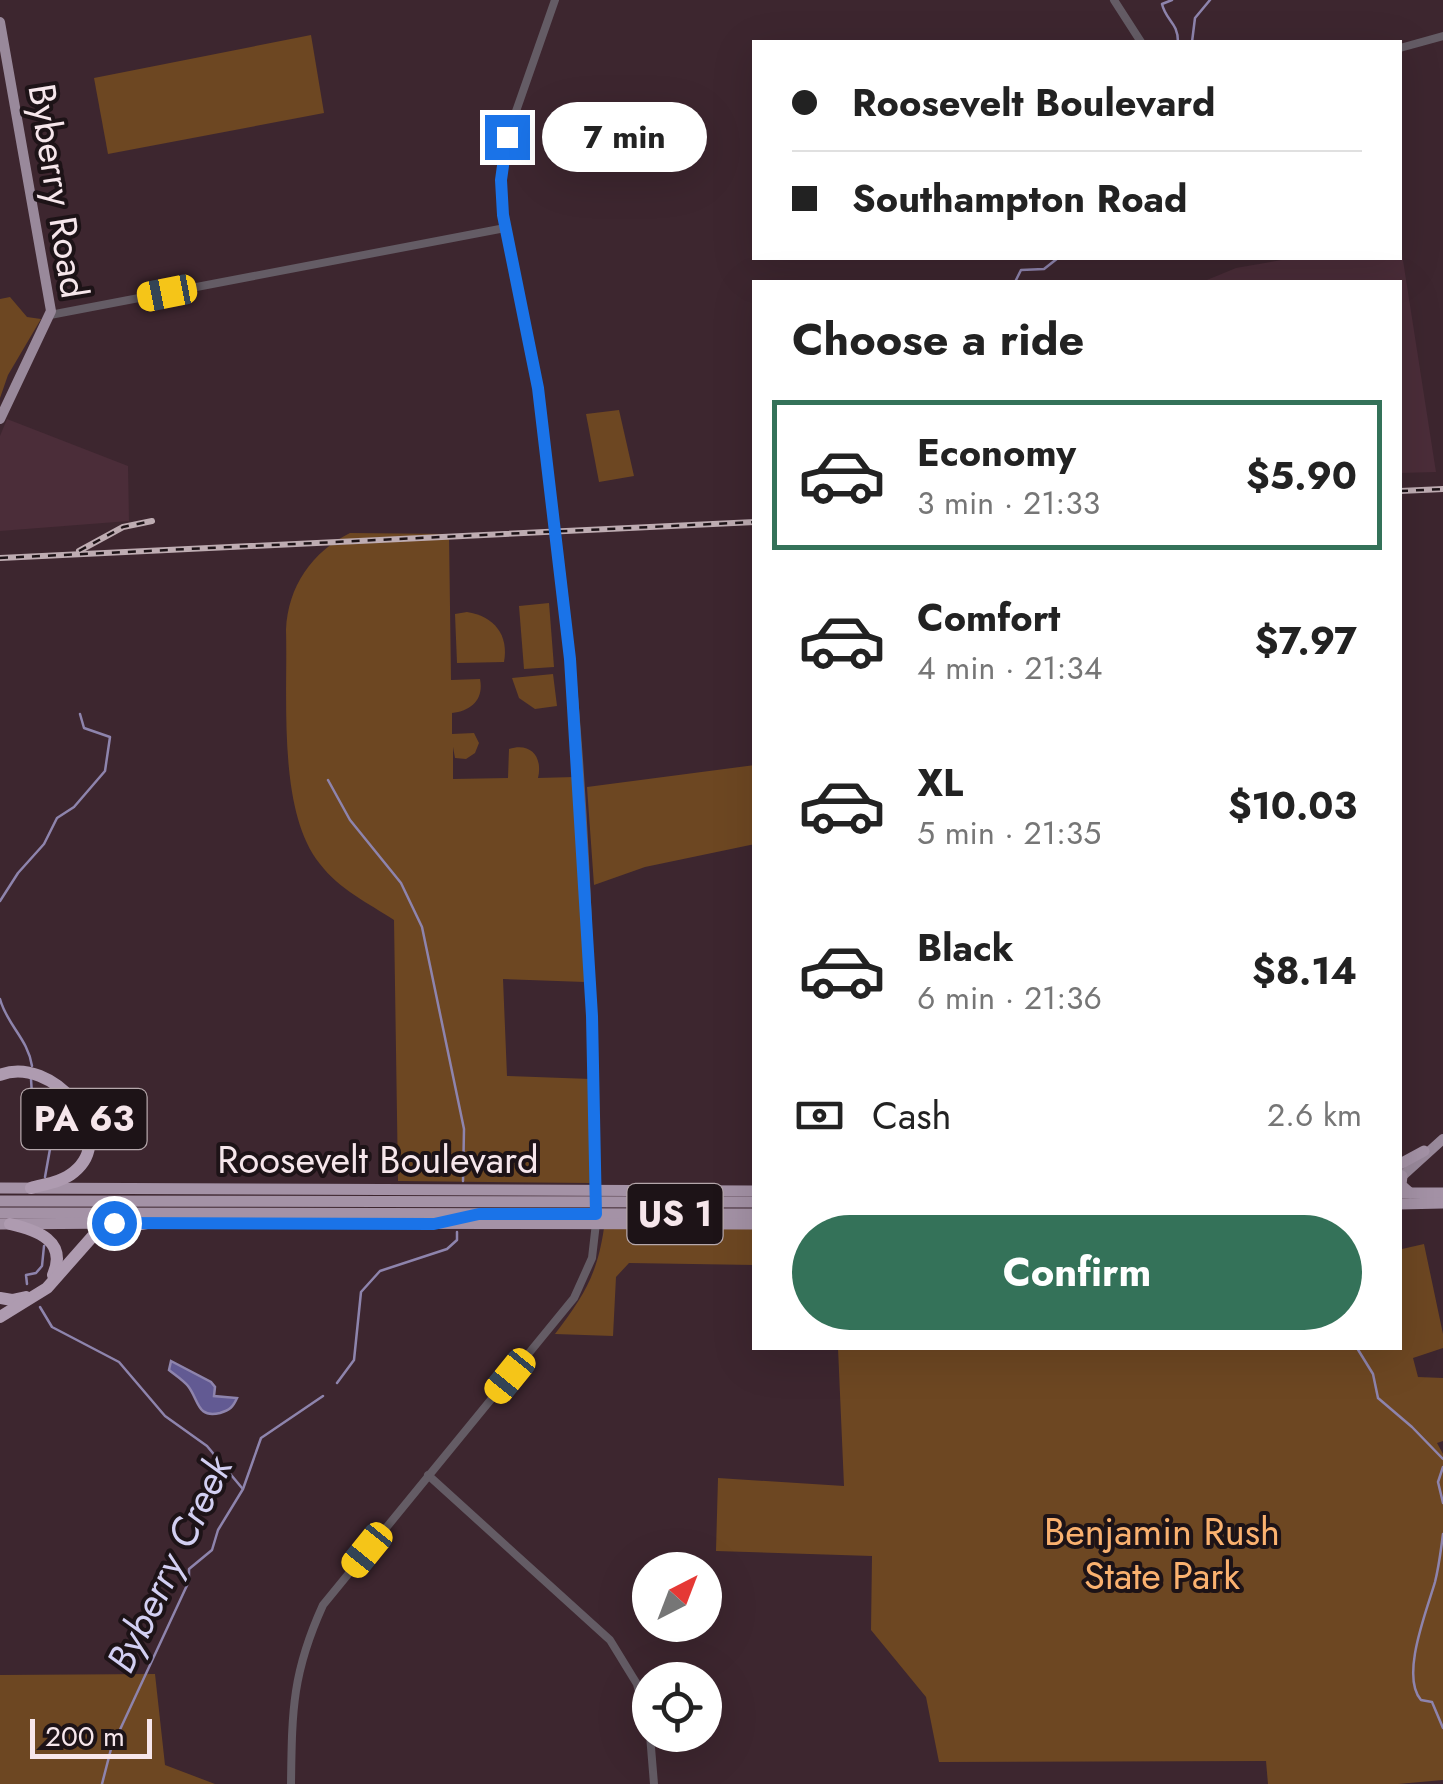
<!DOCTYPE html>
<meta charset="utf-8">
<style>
body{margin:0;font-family:Jost,sans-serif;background:#f2f2f2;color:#222;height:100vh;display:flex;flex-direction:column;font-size:38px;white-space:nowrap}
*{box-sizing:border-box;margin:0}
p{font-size:32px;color:#767676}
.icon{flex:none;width:55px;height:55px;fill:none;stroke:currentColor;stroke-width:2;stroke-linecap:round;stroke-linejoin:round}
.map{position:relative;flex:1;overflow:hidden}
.details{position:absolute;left:752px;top:280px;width:650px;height:1070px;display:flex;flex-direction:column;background:#fff;border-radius:0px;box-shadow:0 10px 40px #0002}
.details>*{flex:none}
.banner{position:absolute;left:752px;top:40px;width:650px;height:220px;border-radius:0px;box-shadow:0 10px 40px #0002;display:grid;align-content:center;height:220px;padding:0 40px;background:#fff}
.needle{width:65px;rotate:42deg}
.buttons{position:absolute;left:632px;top:1552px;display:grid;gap:20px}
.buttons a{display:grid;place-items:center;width:90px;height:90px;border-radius:50%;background:#fff;box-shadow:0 10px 40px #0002;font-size:50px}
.scale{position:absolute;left:30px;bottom:25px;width:122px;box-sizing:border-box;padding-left:10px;border:5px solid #f6e6eb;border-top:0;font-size:28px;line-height:35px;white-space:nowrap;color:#f6e6eb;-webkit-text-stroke:8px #1d1317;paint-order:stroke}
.end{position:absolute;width:45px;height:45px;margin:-22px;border:12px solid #1a73e8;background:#fff;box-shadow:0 0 0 5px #fff}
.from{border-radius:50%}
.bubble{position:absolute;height:70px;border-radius:35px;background:#fff;box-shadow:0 10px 40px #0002;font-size:32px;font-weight:700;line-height:70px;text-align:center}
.car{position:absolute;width:30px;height:60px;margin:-30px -15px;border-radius:12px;box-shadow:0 0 8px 2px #0007;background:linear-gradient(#f5c518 24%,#345 0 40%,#f5c518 0 76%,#345 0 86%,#f5c518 0)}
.banner b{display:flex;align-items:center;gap:35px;height:95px;font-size:38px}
.banner b+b{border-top:2px solid #e0e0e0}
.banner i{width:25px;height:25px;background:#222}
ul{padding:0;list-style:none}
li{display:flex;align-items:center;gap:30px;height:150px;margin:0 20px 15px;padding:0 20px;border:5px solid transparent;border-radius:0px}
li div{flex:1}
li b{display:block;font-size:38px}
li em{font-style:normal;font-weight:700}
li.current{border-color:#347259}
li>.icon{width:90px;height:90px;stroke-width:1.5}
h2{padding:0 40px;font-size:45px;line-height:120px}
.pay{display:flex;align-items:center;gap:25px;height:110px;padding:0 40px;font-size:38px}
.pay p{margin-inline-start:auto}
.cta{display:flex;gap:20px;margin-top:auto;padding:20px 40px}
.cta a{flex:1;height:115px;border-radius:60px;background:#347259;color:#fff;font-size:40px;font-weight:700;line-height:115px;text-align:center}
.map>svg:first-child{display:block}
</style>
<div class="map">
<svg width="1443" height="1784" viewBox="0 0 1443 1784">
<rect width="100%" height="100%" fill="#3d262f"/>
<g fill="#4b2d39">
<polygon points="1400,241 1436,472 1400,473 1400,282 1202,282 1236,268 1293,258 1400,258"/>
<polygon points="7,419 128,466 129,521 0,531 0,436"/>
</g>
<g fill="#6d4722">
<polygon points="311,35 324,113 108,154 94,78"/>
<polygon points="10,297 27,317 41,319 8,375 0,398 0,299"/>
<polygon points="619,410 634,476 599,482 586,414"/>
<path d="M350,533L449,534L451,680L480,679C484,699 472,711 452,713V734L474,733L479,743L475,753L466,759L455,758L453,747V779L508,778L509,749C531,742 543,757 538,778L574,777L585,982L503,979L507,1076L591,1079L590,1183L398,1181L394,920C368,903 339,889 320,864C277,811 288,697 286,630C288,586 312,552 350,533Z"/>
<polygon points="549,603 554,667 524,669 519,606"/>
<path d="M467,612C494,616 509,635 504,662L457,663L455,614Z"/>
<polygon points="553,674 557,706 535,709 519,698 512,678"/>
<polygon points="755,765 755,844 645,867 594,885 587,787"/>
<path d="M755,1224V1265L629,1263L616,1277L613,1336L555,1334C583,1297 597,1276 604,1228Z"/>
<polygon points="1424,1244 1443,1334 1443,1348 1413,1358 1418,1377 1443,1378 1443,1441 1437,1443 1443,1454 1443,1780 1398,1784 1268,1784 1266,1761 939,1762 926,1697 871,1630 872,1556 716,1551 718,1478 844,1486 838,1348 1400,1348 1402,1249"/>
<polygon points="155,1674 165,1765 215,1784 0,1784 0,1675"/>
</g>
<path fill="#625a93" stroke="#8e84ad" stroke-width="2.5" d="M171,1361L211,1382L215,1387L214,1396L237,1398C233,1407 230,1410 220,1413C197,1419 199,1400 188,1386C183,1380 175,1375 169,1370Z"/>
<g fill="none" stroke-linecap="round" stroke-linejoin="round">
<g stroke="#8e84ad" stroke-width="2.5">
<path d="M1172,0L1162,4C1166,21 1178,22 1178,42"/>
<polyline points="1192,42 1195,18 1210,0"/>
<polyline points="1015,282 1021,270 1044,269 1058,258"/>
<polyline points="328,780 350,820 401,883 422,927 464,1129 463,1181"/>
<polyline points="0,901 18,873 44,844 57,818 74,807 105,771 110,737 84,728 80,714"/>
<path d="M0,999C7,1025 28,1039 32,1066"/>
<polyline points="31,1079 32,1095 50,1149 45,1177"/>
<polyline points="27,1284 26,1275 36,1273 42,1266 44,1246"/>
<polyline points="40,1307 52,1327 119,1362 165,1416 207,1446 242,1488"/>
<polyline points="1357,1348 1373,1374 1378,1398 1412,1427 1443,1459"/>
<polyline points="337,1383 354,1360 361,1292 380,1271 447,1249 457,1240 457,1232"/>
<polyline points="1443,1467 1438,1482 1443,1503"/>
<path d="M1443,1534C1441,1550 1439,1566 1435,1582C1427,1610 1400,1676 1421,1700L1432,1702L1443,1728"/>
<polyline points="102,1784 111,1749 189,1581 189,1569 212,1550 218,1530 243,1489 261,1438 323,1396"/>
</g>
<g stroke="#645c65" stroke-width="8">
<polyline points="555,0 507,137 501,181 503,215 538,387 555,524"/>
<polyline points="1114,0 1141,42"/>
<polyline points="1400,48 1443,36"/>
<polyline points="50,315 505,228"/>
<path d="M557,540C586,756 591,976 595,1194"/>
<polyline points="428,1475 610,1640 637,1684 650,1735"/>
<polyline points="650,1735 654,1784"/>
<path d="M291,1784C292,1711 292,1673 323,1605L574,1298L592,1258L596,1223"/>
</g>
<g stroke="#99899b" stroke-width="10">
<polyline points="0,22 51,311 0,419"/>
<polyline points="1400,1178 1443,1139"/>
</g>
<g stroke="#a492a6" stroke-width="11">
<polyline points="1400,1164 1424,1151"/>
<polyline points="1402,1176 1401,1185 1410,1193"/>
<polyline points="0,1188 755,1191"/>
<polyline points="1400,1193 1443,1193"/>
<polyline points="0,1201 755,1202"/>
<polyline points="1400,1204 1443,1203"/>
<polyline points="0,1213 755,1214"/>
<polyline points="139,1223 755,1224"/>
<polyline points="0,1224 121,1223"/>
</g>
<g stroke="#ae9bb0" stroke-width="12">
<path d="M0,1075C51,1054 121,1134 74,1172C62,1182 45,1184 31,1188"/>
<path d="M10,1224C37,1230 68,1241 53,1275"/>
<polyline points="0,1298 12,1300 26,1297"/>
<polyline points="0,1317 47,1288 92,1237 111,1229 147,1223"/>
</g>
<g stroke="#beacb2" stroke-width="6">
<g id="rail">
<polyline points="1400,491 1443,489"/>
<polyline points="79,551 123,527 152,521"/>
<polyline points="0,558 755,522"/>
</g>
</g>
<use href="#rail" stroke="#1d1317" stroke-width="2.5" stroke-dasharray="8" stroke-linecap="butt"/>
<polyline stroke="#645c65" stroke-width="8" points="555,524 557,540"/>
</g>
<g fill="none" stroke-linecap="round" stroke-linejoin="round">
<polyline stroke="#1a73e8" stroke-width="12" points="114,1223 434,1224 479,1214 596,1214 592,1016 570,659 538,388 503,215 501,180 507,137"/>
</g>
<g text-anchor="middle" stroke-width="8" stroke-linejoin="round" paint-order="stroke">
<g fill="#1d1317" stroke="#b5a7ab" stroke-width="2.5">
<rect x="21.5" y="1089" width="125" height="60" rx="8"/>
<rect x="627.5" y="1184" width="95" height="60" rx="8"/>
</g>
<g font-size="35" font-weight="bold" fill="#f6e6eb">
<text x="84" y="1131">PA 63</text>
<text x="675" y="1226">US 1</text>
</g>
<g font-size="38" fill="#f6e6eb" stroke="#1d1317">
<text transform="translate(58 191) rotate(81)" y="13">Byberry Road</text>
<text x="378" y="1173">Roosevelt Boulevard</text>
</g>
<g font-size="38" fill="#fab16f" stroke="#1d1317">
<text x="1162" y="1545">Benjamin Rush<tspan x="1162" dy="44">State Park</tspan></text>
</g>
<g font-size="40" font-style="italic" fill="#d2cff2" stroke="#1d1317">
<text transform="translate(169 1564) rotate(-64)" y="14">Byberry Creek</text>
</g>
</g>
</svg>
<div class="buttons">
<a><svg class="needle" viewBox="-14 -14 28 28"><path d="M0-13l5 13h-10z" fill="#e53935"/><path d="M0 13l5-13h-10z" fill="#767676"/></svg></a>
<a><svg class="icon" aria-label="locate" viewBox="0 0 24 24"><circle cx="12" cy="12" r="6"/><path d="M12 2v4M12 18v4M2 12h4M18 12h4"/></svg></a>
</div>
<div class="scale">200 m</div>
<i class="end from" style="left:114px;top:1223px"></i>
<i class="end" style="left:507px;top:137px"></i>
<div class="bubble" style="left:542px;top:102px;width:165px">7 min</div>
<i class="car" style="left:167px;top:293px;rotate:259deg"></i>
<i class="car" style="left:510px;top:1376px;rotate:219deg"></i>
<i class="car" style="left:367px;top:1550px;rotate:219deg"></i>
<div class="banner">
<b><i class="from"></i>Roosevelt Boulevard</b>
<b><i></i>Southampton Road</b>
</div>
<section class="details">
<h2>Choose a ride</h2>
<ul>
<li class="current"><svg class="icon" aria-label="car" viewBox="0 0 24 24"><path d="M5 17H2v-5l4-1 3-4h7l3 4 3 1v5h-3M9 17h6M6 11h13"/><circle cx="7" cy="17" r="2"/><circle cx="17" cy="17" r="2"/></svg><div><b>Economy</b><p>3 min · 21:33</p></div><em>$5.90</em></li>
<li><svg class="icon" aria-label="car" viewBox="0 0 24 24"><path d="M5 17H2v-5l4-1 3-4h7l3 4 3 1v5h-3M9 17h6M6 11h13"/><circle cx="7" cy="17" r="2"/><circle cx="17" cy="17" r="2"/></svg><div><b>Comfort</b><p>4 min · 21:34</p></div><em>$7.97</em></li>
<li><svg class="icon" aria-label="car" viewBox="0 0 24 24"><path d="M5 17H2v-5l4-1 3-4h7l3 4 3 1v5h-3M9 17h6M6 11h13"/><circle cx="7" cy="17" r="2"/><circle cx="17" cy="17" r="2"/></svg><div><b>XL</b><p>5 min · 21:35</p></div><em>$10.03</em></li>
<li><svg class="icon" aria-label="car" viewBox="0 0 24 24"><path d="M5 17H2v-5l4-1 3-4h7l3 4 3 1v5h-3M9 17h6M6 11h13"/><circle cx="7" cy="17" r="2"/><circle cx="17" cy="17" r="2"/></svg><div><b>Black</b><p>6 min · 21:36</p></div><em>$8.14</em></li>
</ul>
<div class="pay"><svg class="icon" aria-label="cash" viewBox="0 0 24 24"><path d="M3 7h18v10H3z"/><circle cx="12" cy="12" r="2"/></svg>Cash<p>2.6 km</p></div>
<div class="cta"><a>Confirm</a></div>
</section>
</div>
